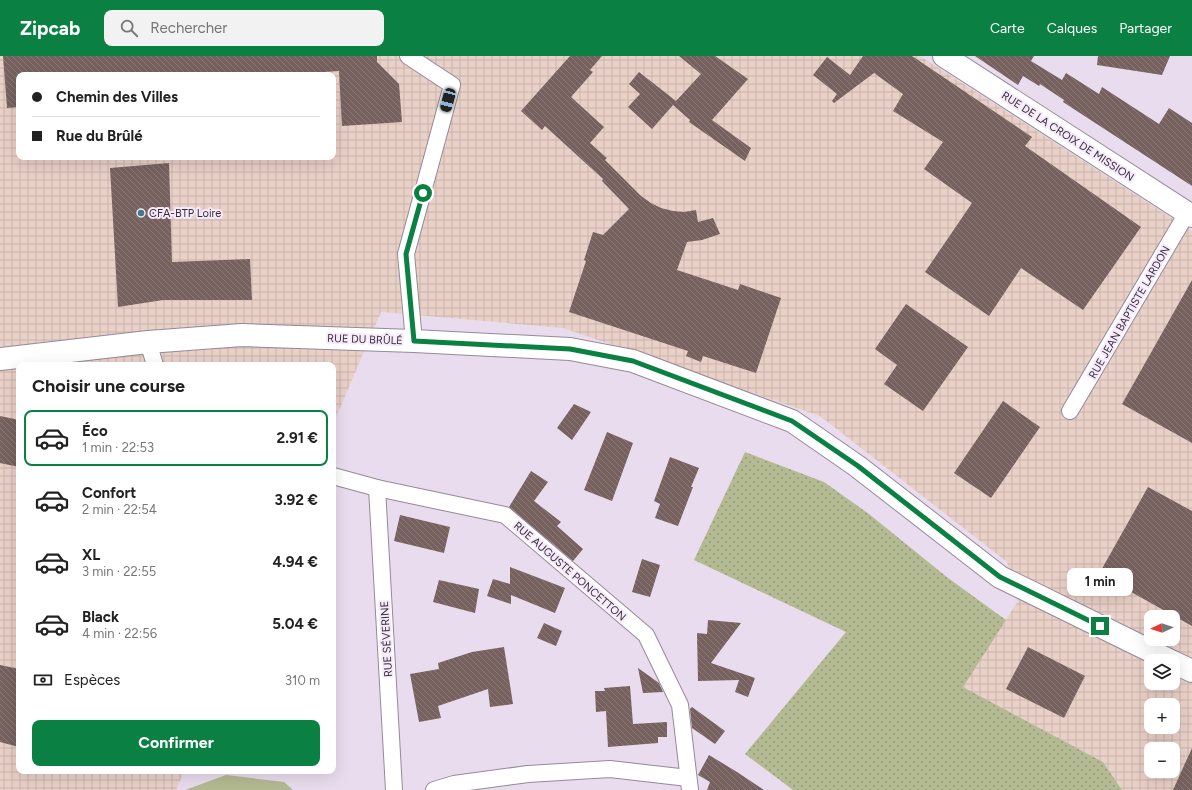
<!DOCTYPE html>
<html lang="fr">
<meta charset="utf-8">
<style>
body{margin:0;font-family:Figtree,sans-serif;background:#f2f2f2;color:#222;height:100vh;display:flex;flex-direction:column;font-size:15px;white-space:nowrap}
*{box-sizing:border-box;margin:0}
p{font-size:13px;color:#767676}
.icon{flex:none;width:22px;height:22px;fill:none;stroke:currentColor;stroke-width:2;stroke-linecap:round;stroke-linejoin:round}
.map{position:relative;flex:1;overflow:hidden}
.details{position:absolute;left:16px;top:306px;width:320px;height:412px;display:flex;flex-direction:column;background:#fff;border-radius:8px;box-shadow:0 4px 16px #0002}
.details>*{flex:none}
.hud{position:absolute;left:16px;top:16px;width:320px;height:88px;border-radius:8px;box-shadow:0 4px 16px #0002;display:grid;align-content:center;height:88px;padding:0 16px;background:#fff}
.needle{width:26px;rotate:266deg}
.buttons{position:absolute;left:1144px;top:554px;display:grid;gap:8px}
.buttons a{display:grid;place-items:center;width:36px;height:36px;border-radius:8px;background:#fff;box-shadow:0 4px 16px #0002;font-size:20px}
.end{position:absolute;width:18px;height:18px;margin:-9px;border:5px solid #0b8043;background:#fff;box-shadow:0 0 0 2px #fff}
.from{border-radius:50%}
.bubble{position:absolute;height:28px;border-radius:8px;background:#fff;box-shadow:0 4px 16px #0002;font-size:13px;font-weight:700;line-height:28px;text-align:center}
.car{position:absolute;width:12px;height:24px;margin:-12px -6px;border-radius:5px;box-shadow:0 0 3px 1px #0007;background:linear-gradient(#222 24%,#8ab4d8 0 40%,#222 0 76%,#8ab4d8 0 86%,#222 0)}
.hud b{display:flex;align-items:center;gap:14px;height:38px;font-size:15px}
.hud b+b{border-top:1px solid #e0e0e0}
.hud i{width:10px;height:10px;background:#222}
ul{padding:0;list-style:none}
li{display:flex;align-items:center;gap:12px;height:56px;margin:0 8px 6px;padding:0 8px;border:2px solid transparent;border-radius:8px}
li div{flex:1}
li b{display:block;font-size:15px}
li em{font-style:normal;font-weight:700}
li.active{border-color:#0b8043}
li>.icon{width:36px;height:36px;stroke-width:1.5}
h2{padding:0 16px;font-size:18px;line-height:48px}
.pay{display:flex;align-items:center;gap:10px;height:44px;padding:0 16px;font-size:15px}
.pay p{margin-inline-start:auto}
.cta{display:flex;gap:8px;margin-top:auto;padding:8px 16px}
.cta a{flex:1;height:46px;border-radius:8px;background:#0b8043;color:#fff;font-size:16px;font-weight:700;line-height:46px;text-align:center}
header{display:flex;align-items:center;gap:24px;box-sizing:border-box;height:56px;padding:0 20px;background:#0b8043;color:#fff}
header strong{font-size:19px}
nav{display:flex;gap:22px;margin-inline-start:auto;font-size:14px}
.search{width:280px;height:36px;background:#f2f2f2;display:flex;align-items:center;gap:10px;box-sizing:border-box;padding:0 14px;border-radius:8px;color:#767676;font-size:15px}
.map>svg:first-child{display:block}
</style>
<header>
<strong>Zipcab</strong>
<div class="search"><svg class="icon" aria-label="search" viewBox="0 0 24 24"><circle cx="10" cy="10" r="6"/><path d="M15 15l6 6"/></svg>Rechercher</div>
<nav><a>Carte</a><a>Calques</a><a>Partager</a></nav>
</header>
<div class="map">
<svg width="1192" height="734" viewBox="0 0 1192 734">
<defs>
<pattern id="industrial-grid" width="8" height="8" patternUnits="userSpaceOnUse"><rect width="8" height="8" fill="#ead1c8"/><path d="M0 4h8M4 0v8" fill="none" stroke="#c9b4ac"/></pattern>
<pattern id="garden-dots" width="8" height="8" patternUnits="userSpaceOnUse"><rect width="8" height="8" fill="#b4ba92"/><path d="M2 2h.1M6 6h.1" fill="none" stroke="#939878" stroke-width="1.8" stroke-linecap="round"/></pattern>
<pattern id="building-back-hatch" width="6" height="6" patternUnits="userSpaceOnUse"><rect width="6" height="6" fill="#76615e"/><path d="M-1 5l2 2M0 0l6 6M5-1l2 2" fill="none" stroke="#897977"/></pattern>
</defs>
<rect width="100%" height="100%" fill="#e9dcee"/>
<path fill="url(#industrial-grid)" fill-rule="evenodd" d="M0,0H920L1192,175V734H1122L1103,706L962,631L1018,545L1007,506L820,360L563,272L381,256L333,368V309H19V715H184L176,734H0ZM19,19H333V101H19ZM1151,561H1173V583H1151ZM1151,605H1173V627H1151ZM1151,649H1173V671H1151ZM1151,693H1173V715H1151Z"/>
<polygon fill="#b4ba92" points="226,719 284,726 293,734 185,734"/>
<polygon fill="url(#garden-dots)" points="745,396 824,426 869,458 948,522 1006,564 963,631 1103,706 1122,734 793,734 745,698 846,576 694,504"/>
<g fill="url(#building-back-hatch)">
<polygon points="3,0 377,0 377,6 399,28 402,66 342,70 339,15 310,17 310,19 19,19 19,51 7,52"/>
<polygon points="570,0 602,0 590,14 593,16 571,41 604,71 590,87 607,102 605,104 641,140 651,147 661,152 673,155 684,156 696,154 698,166 713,162 720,178 702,184 687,186 677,214 738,234 740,228 781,242 756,317 703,300 701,306 686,300 688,295 569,256 586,205 584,204 593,176 603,179 629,153 602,125 603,123 545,70 542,74 521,55"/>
<polygon points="679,0 715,0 748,23 712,64 751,92 745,105 689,66 690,64 673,49 652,73 628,51 640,38 629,28 639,16 676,45 701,18"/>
<polygon points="863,0 912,0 1032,81 1025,90 1141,171 1083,254 1021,212 989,260 925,216 972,147 924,113 943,86 893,55 903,38 874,17 834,47 832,45 837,38 813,19 827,1 850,19"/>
<polygon points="975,0 1034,0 1031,5 1062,24 1066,17 1099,38 1102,31 1159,68 1169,52 1192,67 1192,130 1063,46 1064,44 1040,28 1039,30 1023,20 1018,29"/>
<polygon points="1098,0 1170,0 1162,19 1097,9"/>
<polygon points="169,107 172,206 250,203 252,244 163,244 118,251 110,112"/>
<polygon points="1192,224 1192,387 1122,348"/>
<polygon points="906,248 968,291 923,355 884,328 897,309 875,293"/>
<polygon points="1003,345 1040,371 991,442 954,417"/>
<polygon points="574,348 591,356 572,384 557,372"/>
<polygon points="0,360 19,364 19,411 0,407"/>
<polygon points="607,376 633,387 612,445 584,434"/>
<polygon points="670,401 699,412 691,431 693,431 678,470 655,462 660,448 654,445"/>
<polygon points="531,415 548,426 534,445 561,466 557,470 583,493 573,505 509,451"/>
<polygon points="1148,431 1192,455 1192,570 1099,518"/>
<polygon points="400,459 450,471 444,497 394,485"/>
<polygon points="642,503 660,509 650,541 632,536"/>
<polygon points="510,511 565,532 555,557 511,539 511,548 487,540 493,523 510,528"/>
<polygon points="439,524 479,533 475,557 433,546"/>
<polygon points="708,564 741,567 711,607 755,622 748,641 735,636 739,624 698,625 697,577 707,578"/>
<polygon points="544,567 562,575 556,590 537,582"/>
<polygon points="504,591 513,648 490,651 488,633 438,650 441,662 419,666 410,618 439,613 438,607 472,596"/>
<polygon points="1028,591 1085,620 1064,662 1006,633"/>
<polygon points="0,609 19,613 19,691 0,686"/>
<polygon points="638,612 659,627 663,636 643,637"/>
<polygon points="630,630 633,668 667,666 667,681 658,681 658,687 608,691 606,655 596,656 595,635 605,635 604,632"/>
<polygon points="692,651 725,675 715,688 692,672 690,653"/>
<polygon points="1192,692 1192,734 1173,734"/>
<polygon points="709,699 737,716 764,734 707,734 710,726 698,719"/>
</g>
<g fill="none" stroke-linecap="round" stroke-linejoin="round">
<g stroke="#95899a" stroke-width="18">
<g id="street">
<polyline points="408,0 452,29 406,198 414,285"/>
<polyline points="148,286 155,309"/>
<polyline points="1070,355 1187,157"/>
<polyline points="333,420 377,432 505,459 646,579 680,649 690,734"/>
<polyline points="377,432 394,734"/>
<polyline points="434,734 454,728 528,718 610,713 688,722"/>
</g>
</g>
<g stroke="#95899a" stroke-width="24">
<g id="secondary">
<polyline points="944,0 1192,160"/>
<polyline points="0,303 148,286 242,279 414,285 570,293 633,305 792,365 857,410 1000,521 1171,605"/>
<polyline points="1173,606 1192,615"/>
</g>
</g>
<use href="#street" stroke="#fff" stroke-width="16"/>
<use href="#secondary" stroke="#fff" stroke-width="22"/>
</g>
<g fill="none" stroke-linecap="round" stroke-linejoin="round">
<polyline stroke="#0b8043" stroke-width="5" points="423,137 406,198 414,285 570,293 633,305 792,365 858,410 1000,521 1100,570"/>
</g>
<circle fill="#3a7b8d" stroke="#f6e9fb" stroke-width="1.5" cx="141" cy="157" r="4"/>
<g text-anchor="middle" stroke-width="4" stroke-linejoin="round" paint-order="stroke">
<g font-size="11" fill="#342f36" stroke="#f6e9fb">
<text transform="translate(1068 80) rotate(33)" y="4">RUE DE LA CROIX DE MISSION</text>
<text transform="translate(1129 256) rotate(-60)" y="4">RUE JEAN BAPTISTE LARDON</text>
<text transform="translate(365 283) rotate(2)" y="4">RUE DU BRÛLÉ</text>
<text transform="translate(570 515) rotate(41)" y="4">RUE AUGUSTE PONCETTON</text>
<text transform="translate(386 583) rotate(-93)" y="4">RUE SÉVERINE</text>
</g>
<g font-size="11" fill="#342f36" stroke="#f6e9fb" text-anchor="start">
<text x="149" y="161">CFA-BTP Loire</text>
</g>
</g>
</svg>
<div class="buttons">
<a><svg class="needle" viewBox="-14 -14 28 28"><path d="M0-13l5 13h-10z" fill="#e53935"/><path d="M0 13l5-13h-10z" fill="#767676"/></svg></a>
<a><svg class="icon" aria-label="layers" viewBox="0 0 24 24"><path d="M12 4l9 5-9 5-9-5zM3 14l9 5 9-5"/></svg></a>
<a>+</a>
<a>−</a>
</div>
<i class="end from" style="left:423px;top:137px"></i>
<i class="end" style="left:1100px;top:570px"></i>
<div class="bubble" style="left:1067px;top:512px;width:66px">1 min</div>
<i class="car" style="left:448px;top:44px;rotate:195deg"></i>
<div class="hud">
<b><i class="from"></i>Chemin des Villes</b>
<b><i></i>Rue du Brûlé</b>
</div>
<section class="details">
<h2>Choisir une course</h2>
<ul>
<li class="active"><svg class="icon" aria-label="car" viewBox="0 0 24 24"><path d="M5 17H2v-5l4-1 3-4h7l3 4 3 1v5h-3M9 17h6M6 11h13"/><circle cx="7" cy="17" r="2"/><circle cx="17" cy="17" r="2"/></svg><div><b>Éco</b><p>1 min · 22:53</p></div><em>2.91 €</em></li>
<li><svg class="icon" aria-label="car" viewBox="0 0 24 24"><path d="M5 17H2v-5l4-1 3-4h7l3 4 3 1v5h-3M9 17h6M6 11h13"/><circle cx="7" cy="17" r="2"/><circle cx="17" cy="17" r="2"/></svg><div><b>Confort</b><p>2 min · 22:54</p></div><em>3.92 €</em></li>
<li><svg class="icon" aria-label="car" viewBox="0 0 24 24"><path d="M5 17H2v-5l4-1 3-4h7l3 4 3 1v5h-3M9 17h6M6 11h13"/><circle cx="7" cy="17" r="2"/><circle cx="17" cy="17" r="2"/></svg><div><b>XL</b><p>3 min · 22:55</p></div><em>4.94 €</em></li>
<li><svg class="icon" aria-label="car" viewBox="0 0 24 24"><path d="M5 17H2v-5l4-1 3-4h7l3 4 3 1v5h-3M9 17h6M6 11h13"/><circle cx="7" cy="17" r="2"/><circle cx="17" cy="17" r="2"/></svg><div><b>Black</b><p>4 min · 22:56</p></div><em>5.04 €</em></li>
</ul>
<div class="pay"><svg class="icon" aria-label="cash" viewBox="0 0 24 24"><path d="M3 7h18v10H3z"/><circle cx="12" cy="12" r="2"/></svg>Espèces<p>310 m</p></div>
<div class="cta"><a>Confirmer</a></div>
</section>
</div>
